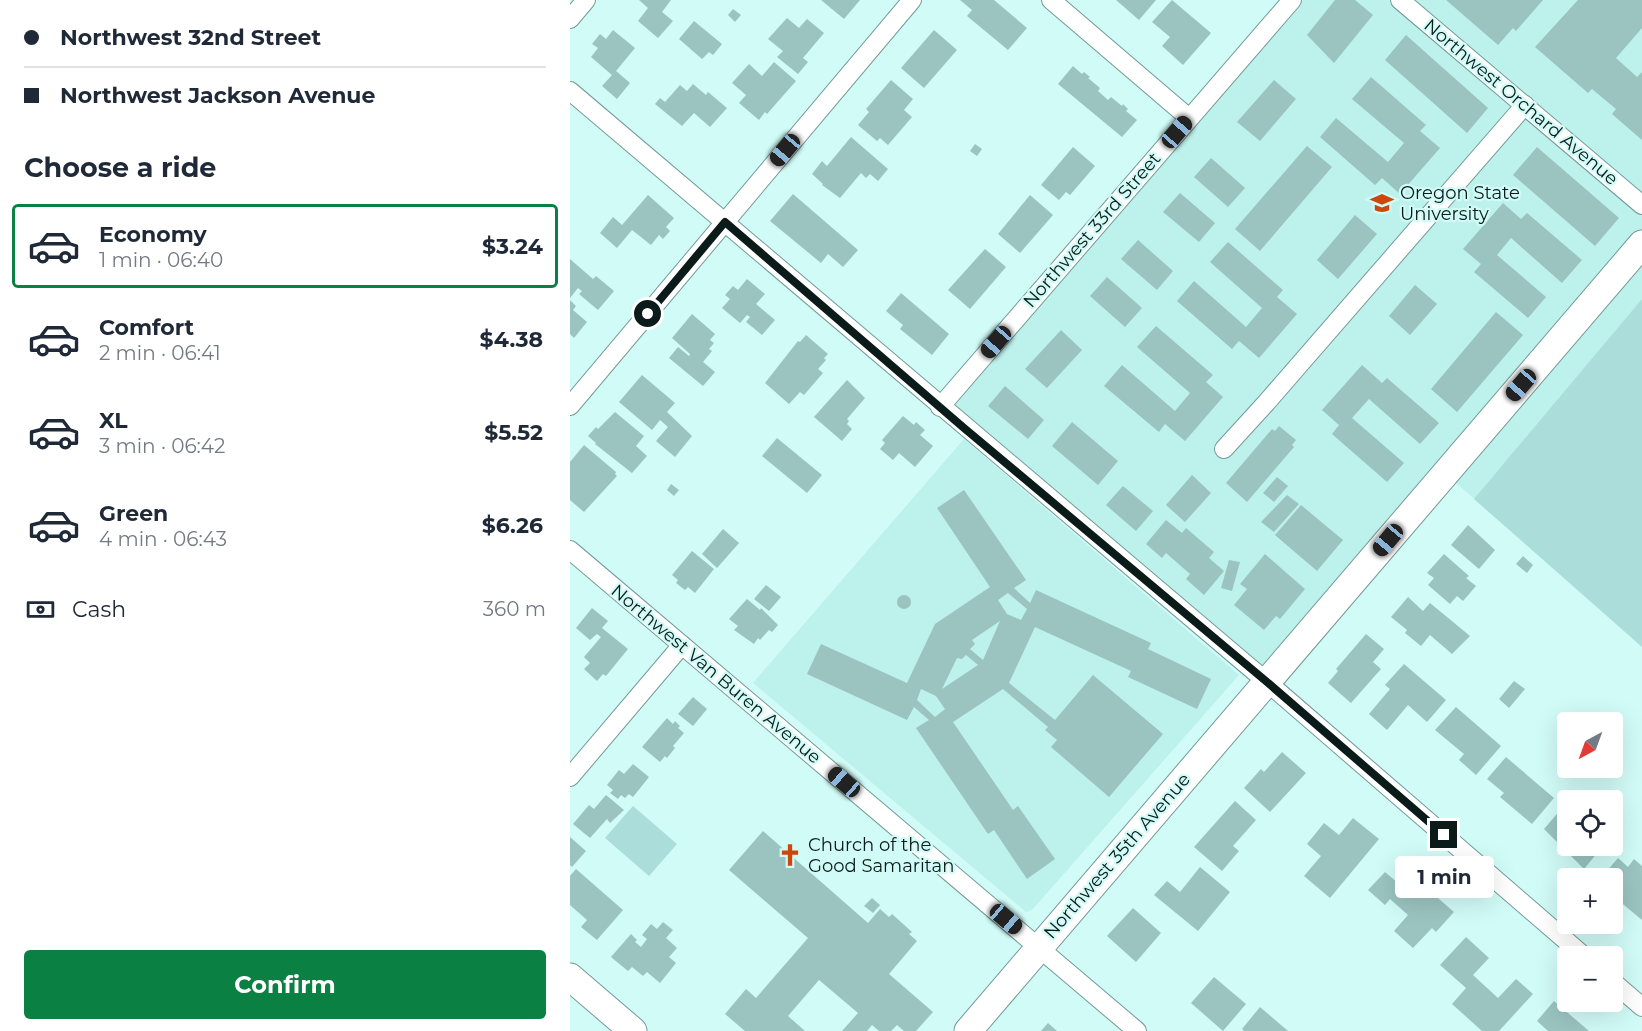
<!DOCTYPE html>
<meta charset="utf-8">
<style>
body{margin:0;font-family:Montserrat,sans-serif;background:#f2f2f3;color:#1f2937;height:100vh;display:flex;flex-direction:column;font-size:22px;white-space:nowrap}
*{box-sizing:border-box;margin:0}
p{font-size:20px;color:#747a83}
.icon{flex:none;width:33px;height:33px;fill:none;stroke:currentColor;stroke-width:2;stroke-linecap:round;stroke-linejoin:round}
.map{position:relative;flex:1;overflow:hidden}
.sheet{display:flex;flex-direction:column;background:#fff;width:570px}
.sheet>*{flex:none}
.top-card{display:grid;align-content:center;height:132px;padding:0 24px;background:#fff}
.needle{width:39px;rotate:221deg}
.controls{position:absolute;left:987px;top:712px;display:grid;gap:12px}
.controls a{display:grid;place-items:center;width:66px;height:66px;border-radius:6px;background:#fff;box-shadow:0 6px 24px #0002;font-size:30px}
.end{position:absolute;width:27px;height:27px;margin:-14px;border:8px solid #0b1b1a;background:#fff;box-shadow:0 0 0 3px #fff}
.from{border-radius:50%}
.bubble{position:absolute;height:42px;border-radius:6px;background:#fff;box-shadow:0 6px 24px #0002;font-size:20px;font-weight:700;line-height:42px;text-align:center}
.car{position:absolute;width:18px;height:36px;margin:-18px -9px;border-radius:8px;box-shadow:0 0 4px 2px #0007;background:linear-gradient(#222 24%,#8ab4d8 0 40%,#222 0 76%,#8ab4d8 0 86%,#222 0)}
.top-card b{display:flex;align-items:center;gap:21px;height:57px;font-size:22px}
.top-card b+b{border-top:2px solid #e0e1e3}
.top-card i{width:15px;height:15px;background:#1f2937}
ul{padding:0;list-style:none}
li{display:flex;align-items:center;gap:18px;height:84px;margin:0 12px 9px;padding:0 12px;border:3px solid transparent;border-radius:6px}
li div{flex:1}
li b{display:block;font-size:22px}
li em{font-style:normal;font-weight:700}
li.active{border-color:#0b8043}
li>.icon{width:54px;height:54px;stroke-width:1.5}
h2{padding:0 24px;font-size:27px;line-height:72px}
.pay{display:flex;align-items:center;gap:15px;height:66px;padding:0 24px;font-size:22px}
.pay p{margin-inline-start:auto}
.button{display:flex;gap:12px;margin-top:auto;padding:12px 24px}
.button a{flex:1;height:69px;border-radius:6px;background:#0b8043;color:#fff;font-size:24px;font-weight:700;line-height:69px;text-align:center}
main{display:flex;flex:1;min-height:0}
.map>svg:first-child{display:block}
</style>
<main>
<section class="sheet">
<div class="top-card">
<b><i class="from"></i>Northwest 32nd Street</b>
<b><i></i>Northwest Jackson Avenue</b>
</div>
<h2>Choose a ride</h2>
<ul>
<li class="active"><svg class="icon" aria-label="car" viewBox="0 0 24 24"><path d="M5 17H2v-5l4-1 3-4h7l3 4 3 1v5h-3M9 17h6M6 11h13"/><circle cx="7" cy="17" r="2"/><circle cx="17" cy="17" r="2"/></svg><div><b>Economy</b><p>1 min · 06:40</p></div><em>$3.24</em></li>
<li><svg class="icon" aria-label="car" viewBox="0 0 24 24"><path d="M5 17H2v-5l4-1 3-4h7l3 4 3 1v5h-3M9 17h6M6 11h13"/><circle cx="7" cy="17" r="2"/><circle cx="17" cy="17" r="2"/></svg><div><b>Comfort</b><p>2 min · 06:41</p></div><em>$4.38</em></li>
<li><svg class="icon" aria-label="car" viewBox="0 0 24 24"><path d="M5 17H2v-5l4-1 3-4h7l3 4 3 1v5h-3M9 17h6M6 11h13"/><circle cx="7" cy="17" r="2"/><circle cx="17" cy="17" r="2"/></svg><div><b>XL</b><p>3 min · 06:42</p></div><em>$5.52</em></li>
<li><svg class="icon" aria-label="car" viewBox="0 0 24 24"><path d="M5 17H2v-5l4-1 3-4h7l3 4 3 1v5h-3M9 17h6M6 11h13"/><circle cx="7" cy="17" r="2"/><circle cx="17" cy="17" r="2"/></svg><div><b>Green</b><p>4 min · 06:43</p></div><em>$6.26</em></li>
</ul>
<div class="pay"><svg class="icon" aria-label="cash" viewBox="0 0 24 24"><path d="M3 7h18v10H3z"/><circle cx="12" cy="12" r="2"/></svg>Cash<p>360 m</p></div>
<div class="button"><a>Confirm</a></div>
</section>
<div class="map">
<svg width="1072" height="1031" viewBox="0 0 1072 1031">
<rect width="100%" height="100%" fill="#d1fbf7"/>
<g fill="#bdf1ec">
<polygon points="726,0 1072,0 1072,643 872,471 696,672 378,406"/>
<polygon points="394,439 669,675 462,910 456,912 183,683"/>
</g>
<g fill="#abdeda">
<polygon points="1072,299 1072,647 904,499"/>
<polygon points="63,806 107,844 79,876 35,838"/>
</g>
<g fill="#9bc4c0" fill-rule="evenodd">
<polygon points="69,0 101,0 92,12 103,21 88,38 68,21 78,8"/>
<polygon points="251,0 290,0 274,19"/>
<polygon points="390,0 424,0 457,28 438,50 397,16 402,10"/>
<polygon points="546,0 586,0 569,20"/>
<polygon points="602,0 641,33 613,65 592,46 600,37 582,22"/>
<polygon points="765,0 785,0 803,15 764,63 737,35"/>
<polygon points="876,0 973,0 946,31 943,28 928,45"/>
<polygon points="1008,0 1072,0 1072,28 1046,58 1067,77 1072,72 1072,140 1042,114 1046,109 1022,89 1018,93 965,47"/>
<polygon points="163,9 171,15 165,22 158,15"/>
<polygon points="217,18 229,28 237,19 254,33 233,58 238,62 228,74 207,57 213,51 198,39"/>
<polygon points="124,21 152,44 143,55 139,52 132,59 109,39"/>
<polygon points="43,30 65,48 46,71 60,83 47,99 32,86 42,75 21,57 28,48 22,44 30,34 36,39"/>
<polygon points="364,30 387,50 354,88 331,68"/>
<polygon points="836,35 918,108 897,133 815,60"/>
<polygon points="204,62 226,81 197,114 195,112 189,120 169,103 176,95 162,83 179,64 192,76"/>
<polygon points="503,66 512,74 514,72 520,77 518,78 530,88 528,91 538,100 541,97 552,106 553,104 558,109 556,111 567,120 552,137 488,84"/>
<polygon points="801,77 856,125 850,131 870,148 830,194 812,178 805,185 750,137 766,118 818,162 834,143 782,99"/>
<polygon points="321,80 343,99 334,110 342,117 318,145 310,138 307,141 288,125 299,112 296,109"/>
<polygon points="704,80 726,99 690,141 667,122"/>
<polygon points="123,84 136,95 138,92 157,108 140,127 124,113 112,126 85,104 90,98 95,102 110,85 117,91"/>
<polygon points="281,137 318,169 308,181 300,174 296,178 291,173 270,198 252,185 253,184 242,174 252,161 257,166"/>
<polygon points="405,144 412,149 407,156 400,151"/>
<polygon points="737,146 762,167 690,251 665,229"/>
<polygon points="503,147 525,166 500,195 496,192 489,200 471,185"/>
<polygon points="967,147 1049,218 1025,246 943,175"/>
<polygon points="641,158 675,188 658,207 624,177"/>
<polygon points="610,193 645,223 629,242 593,212"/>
<polygon points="223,194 288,250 273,267 258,254 251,263 200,221"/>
<polygon points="78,195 104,218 96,227 100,231 93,239 89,235 81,245 62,230 47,248 30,233 43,217 52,225"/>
<polygon points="460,195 483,215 450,253 428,234"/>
<polygon points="933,203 951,219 957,213 1012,260 992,283 941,238 927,255 976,297 958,318 904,272 911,264 893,249"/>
<polygon points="785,215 807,234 768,279 747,260"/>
<polygon points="568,240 603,271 587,290 551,259"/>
<polygon points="658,242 713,290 707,297 727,314 689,358 669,341 662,349 607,301 624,281 676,327 692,308 640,262"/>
<polygon points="415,249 436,267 400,309 378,290"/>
<polygon points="0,259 23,279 26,276 44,291 28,310 9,294 12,291 8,288 0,298"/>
<polygon points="537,277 572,308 555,327 520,296"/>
<polygon points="177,279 195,294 186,304 205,320 192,335 176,322 180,317 177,315 170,323 152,308 160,299 155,295 163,286 168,290"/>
<polygon points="845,285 867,304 840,335 819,316"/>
<polygon points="331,293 379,334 362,355 330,329 333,325 316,311"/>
<polygon points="0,300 6,306 3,310 17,322 4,338 0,334"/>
<polygon points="926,312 953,335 887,412 861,389"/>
<polygon points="122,314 145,334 140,340 144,343 139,349 142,351 133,362 145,372 133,386 99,358 108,347 119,356 120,354 102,338"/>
<polygon points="586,326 643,375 636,382 653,397 615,441 595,424 589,432 534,386 552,365 605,411 620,393 567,347"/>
<polygon points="491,330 512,350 477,388 455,369"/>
<polygon points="236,335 258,354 254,358 256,360 248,369 253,373 234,395 230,392 219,404 195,383 228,341 230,342"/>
<polygon points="792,365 812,383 817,378 869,423 850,444 799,399 782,418 834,463 817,482 762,434 769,425 752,410"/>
<polygon points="72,375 105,403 97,412 122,436 105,457 86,441 98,427 90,420 82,430 49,402"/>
<polygon points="277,380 295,398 277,419 279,421 277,424 282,429 272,441 244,417"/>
<polygon points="435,386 474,420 458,439 418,406"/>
<polygon points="45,412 74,436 66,446 77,456 62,473 25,444 26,443 18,436 26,427 28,429"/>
<polygon points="333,416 344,425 346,422 355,430 350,435 363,446 345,467 329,453 323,460 310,449 315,443 312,440"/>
<polygon points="502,422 548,461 528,485 482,446"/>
<polygon points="709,426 726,440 722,445 724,447 677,502 656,483 702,429 705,431"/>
<polygon points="207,438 252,475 237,493 192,456"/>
<polygon points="14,445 46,472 45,474 47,476 14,512 0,500 0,462"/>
<polygon points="622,475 641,493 615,522 596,505"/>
<polygon points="707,477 718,486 704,502 693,493"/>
<polygon points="101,484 109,490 104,496 97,490"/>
<polygon points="553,486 583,511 566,531 536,505"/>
<path d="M394,490L456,580L444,588L460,603L466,590L581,643L578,649L641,679L627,709L558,677L561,671L465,627L439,683L485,720L523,675L593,734L539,797L481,747L487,740L475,730L478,727L433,689L383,722L443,810L448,806L485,859L457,879L424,830L418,834L346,728L359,720L344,707L337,720L237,674L251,644L337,683L365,624L420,587L367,508ZM438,593L457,609L451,620L437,614L428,600ZM430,621L413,660L400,649L405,644L402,640ZM396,655L408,665L372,689L387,658L392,659ZM351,689L366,696L375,709L365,717L347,700Z"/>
<polygon points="717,495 729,504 704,532 691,522"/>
<polygon points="731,505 773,540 747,571 705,535"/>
<polygon points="596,520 612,533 616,528 644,552 639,558 654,571 634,595 616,579 620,574 596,553 592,558 576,544"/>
<polygon points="898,525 925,550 909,569 881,545"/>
<polygon points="153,529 169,543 147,568 132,554"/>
<polygon points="122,551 144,569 125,593 118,587 115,590 106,583 108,580 102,575"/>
<polygon points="695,554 735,589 710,619 706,616 694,630 664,605 677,589 670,584"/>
<polygon points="874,554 899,576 896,578 906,586 893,601 887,596 880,604 858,585 864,578 857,573"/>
<polygon points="953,556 963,565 957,573 946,564"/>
<polygon points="659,560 670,562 662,591 651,588"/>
<polygon points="196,585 211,597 199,611 184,599"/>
<circle cx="334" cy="602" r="7"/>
<polygon points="838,597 853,611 860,603 900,636 882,654 860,635 851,646 835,633 837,630 821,617"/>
<polygon points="177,599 190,610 191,608 208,625 202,632 199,630 190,640 188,638 184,644 164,630 168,626 159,619"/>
<polygon points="22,608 38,621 32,628 58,649 36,676 33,674 27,681 14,669 20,663 14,657 31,637 27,634 20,640 6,628"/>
<polygon points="796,634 814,649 803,662 811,669 781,703 758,683 768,671 766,669"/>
<polygon points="834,664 876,700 857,722 838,705 817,730 799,714 820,689 815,685"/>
<polygon points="944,681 955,689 939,708 929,699"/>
<polygon points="123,697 137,709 123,726 108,714"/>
<polygon points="886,707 931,746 906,775 889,760 894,754 865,730"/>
<polygon points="97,718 103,724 105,721 110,726 108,728 114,733 103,746 105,748 97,758 95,756 90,762 72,747"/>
<polygon points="712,752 736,773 700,812 674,788 691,769 694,772"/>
<polygon points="936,757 984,798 962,824 930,797 934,793 917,779"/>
<polygon points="63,764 79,777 63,797 59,794 55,798 51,795 48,799 40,793 43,790 37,785 49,770 54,774"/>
<polygon points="36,795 54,810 40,823 37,819 20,838 3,824 19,805 24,809"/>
<polygon points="665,801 686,820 663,846 669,851 652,871 624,847"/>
<polygon points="998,801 998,846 1033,846 1014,869 974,829"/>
<polygon points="1042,815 1052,824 1042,835"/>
<polygon points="783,818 809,839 760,898 734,876 751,856 737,844 754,823 769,835"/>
<polygon points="193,831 298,923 310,909 319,917 322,914 342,932 339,934 347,941 319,974 363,1012 346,1031 334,1031 327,1025 321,1031 309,1031 302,1025 297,1031 272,1031 288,1013 249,980 218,1016 235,1031 175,1031 155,1014 176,989 186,998 238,938 159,870"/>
<polygon points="0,837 16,851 2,867 0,865"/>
<polygon points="1048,858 1058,867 1064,859 1072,866 1072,920 1042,895 1042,879 1030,879"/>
<polygon points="630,867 660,892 628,931 584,895 597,881 610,892"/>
<polygon points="6,869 53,910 27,940 11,927 17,920 0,905 0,876"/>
<polygon points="815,872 828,883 838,872 884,912 866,932 862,928 843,948 824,931 838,915 820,899 815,905 798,890"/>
<polygon points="302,898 310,905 303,913 294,906"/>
<polygon points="563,908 591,933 566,962 537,936"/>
<polygon points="93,922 103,930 96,938 107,948 99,957 106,963 90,983 77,972 73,976 62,967 58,971 41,957 61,934 67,940 65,942 71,947 77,939 72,935 81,924 87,929"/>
<polygon points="896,937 919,958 903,975 928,998 946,979 963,994 929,1031 912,1031 882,1004 896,988 870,965"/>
<polygon points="644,977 676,1004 653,1031 621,1003"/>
<polygon points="984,1001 1019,1031 978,1031 967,1021"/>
<polygon points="690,1007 718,1031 674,1031 672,1029"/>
<polygon points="478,1023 487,1031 471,1031"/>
</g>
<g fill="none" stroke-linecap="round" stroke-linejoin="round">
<g stroke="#739a97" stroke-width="20">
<g id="street">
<polyline points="481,0 619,118"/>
<polyline points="830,0 1072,205"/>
<polyline points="0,19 16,0"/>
<polyline points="0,91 697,682 1015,957"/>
<polyline points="0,406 342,0"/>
<polyline points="370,407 722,0"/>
<polyline points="654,449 696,403 955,105"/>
<polyline points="0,550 567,1031"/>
<polyline points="0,777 112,645"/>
<polyline points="1042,981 1072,1007"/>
</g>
</g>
<g stroke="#739a97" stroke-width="29">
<g id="secondary">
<polyline points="0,977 63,1031"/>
<polyline points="398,1031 1072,244"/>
</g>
</g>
<use href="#street" stroke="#fff" stroke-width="18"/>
<use href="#secondary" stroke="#fff" stroke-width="27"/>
</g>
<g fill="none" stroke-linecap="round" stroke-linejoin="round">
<polyline stroke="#0b1b1a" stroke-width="8" points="78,314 155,222 394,428 697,682 874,835"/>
</g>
<defs>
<g id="university-bare" transform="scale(1.8)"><path d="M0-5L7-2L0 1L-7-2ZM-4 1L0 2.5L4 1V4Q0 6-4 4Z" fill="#cd470b" stroke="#d1fbf7" stroke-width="2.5" paint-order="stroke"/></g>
<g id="church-bare" transform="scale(1.8)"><path d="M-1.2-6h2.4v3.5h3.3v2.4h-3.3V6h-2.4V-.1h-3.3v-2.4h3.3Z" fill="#cd470b" stroke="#d1fbf7" stroke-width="2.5" paint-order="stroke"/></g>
</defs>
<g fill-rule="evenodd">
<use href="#university-bare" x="812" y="203"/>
<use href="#church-bare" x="220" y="855"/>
</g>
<g text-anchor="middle" stroke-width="4.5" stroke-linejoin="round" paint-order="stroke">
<g font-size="18" fill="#0b1b1a" stroke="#d1fbf7">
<text transform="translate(951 102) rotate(40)" y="6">Northwest Orchard Avenue</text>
<text transform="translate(522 230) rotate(-49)" y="6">Northwest 33rd Street</text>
<text transform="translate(146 674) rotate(40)" y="6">Northwest Van Buren Avenue</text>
<text transform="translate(547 856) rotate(-49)" y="6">Northwest 35th Avenue</text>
</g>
<g font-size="18" fill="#0b1b1a" stroke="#d1fbf7" text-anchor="start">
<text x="830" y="199">Oregon State<tspan x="830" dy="21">University</tspan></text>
<text x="238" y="851">Church of the<tspan x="238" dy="21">Good Samaritan</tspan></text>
</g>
</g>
</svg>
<div class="controls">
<a><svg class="needle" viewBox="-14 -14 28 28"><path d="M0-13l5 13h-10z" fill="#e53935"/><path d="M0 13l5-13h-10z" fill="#747a83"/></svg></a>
<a><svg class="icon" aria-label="locate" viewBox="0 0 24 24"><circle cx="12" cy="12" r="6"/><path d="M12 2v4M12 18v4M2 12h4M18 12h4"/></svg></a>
<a>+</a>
<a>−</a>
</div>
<i class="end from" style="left:78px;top:314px"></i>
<i class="end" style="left:874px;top:835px"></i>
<div class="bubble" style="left:825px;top:856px;width:99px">1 min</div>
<i class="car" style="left:607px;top:132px;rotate:41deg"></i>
<i class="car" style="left:215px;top:150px;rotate:220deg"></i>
<i class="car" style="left:426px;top:342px;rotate:221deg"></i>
<i class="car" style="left:951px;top:385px;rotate:221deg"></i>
<i class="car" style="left:818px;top:540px;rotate:220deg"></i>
<i class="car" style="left:274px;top:782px;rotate:311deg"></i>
<i class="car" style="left:436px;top:919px;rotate:130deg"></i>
</div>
</main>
